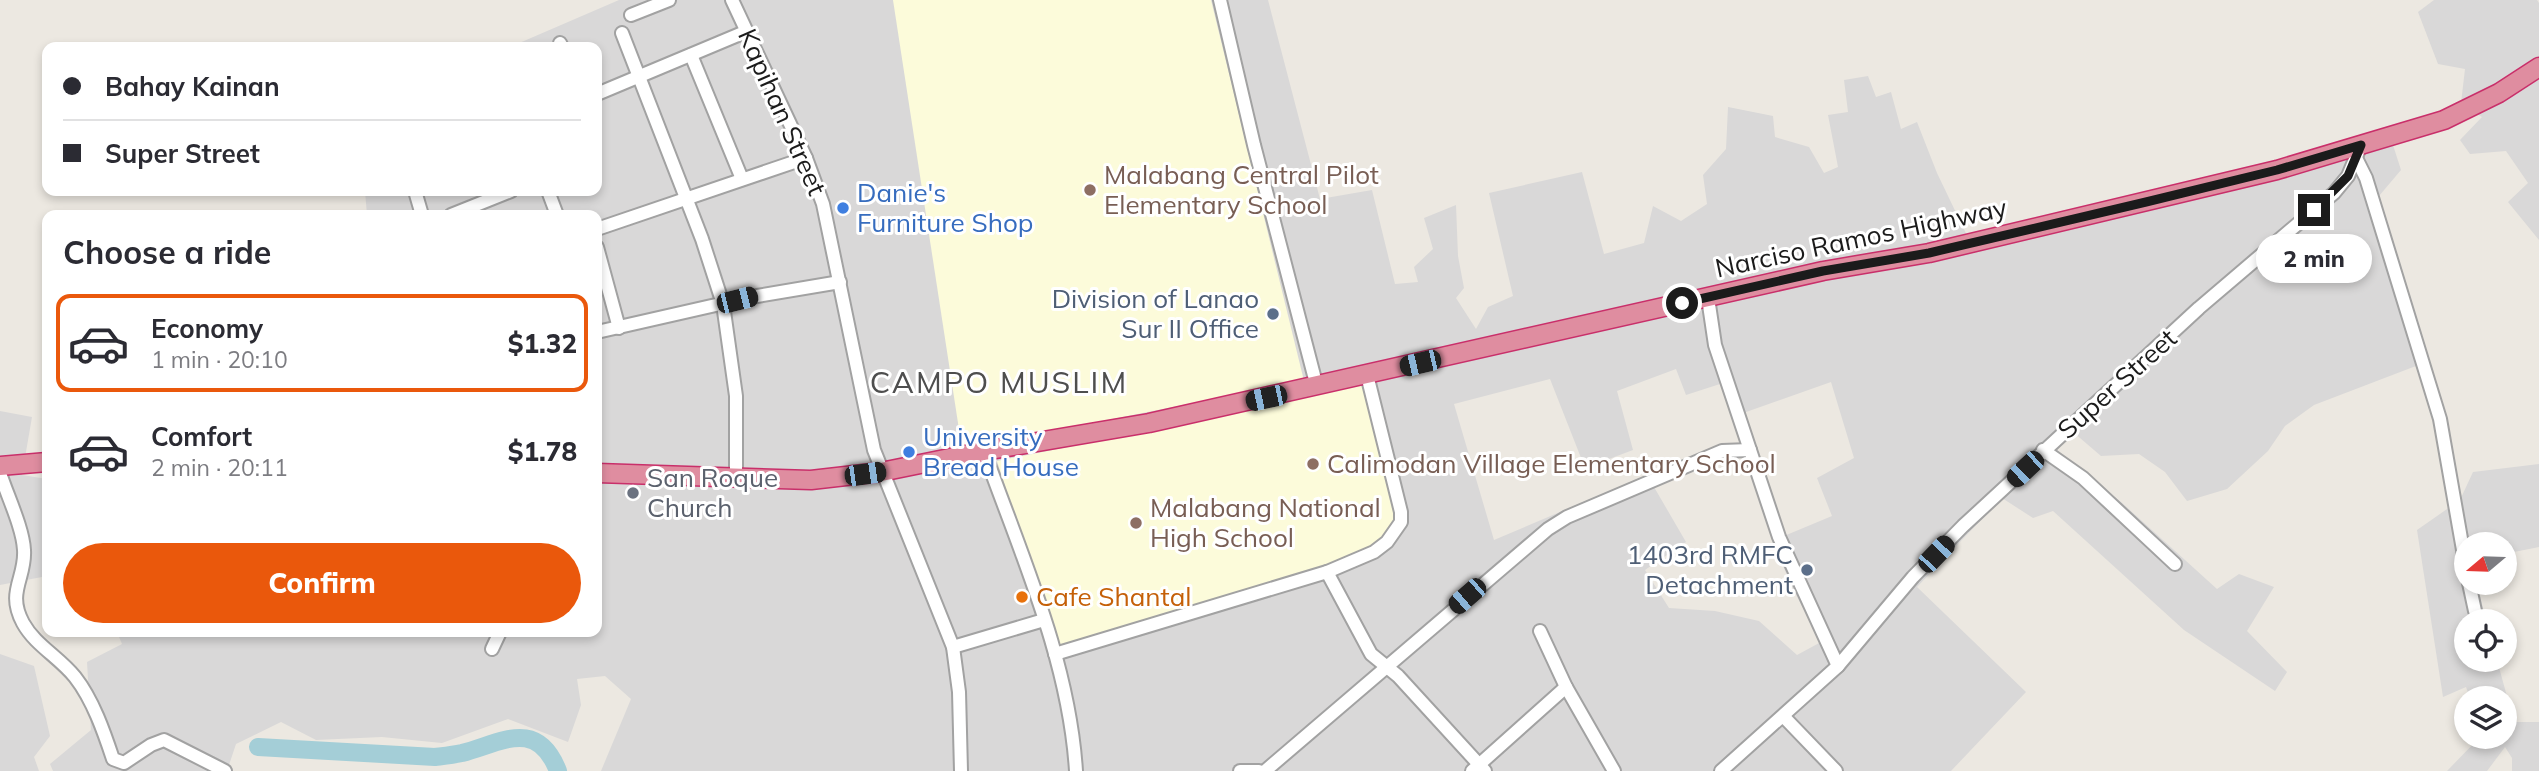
<!DOCTYPE html>
<meta charset="utf-8">
<style>
body{margin:0;font-family:Mulish,sans-serif;background:#f2f2f3;color:#2b2b33;height:100vh;display:flex;flex-direction:column;font-size:26px;white-space:nowrap}
*{box-sizing:border-box;margin:0}
p{font-size:23px;color:#7c7c81}
.icon{flex:none;width:38px;height:38px;fill:none;stroke:currentColor;stroke-width:2;stroke-linecap:round;stroke-linejoin:round}
.map{position:relative;flex:1;overflow:hidden}
.panel{position:absolute;left:42px;top:210px;width:560px;height:427px;display:flex;flex-direction:column;background:#fff;border-radius:14px;box-shadow:0 4px 10px #0003}
.panel>*{flex:none}
.top-card{position:absolute;left:42px;top:42px;width:560px;height:154px;border-radius:14px;box-shadow:0 4px 10px #0003;display:grid;align-content:center;height:154px;padding:0 21px;background:#fff}
.needle{width:46px;rotate:251deg}
.tools{position:absolute;left:2454px;top:532px;display:grid;gap:14px}
.tools a{display:grid;place-items:center;width:63px;height:63px;border-radius:50%;background:#fff;box-shadow:0 4px 10px #0003;font-size:35px}
.end{position:absolute;width:32px;height:32px;margin:-16px;border:9px solid #1b1b1b;background:#fff;box-shadow:0 0 0 4px #fff}
.from{border-radius:50%}
.bubble{position:absolute;height:49px;border-radius:24px;background:#fff;box-shadow:0 4px 10px #0003;font-size:23px;font-weight:800;line-height:49px;text-align:center}
.car{position:absolute;width:21px;height:42px;margin:-21px -10px;border-radius:9px;box-shadow:0 0 5px 2px #0007;background:linear-gradient(#222 24%,#8ab4d8 0 40%,#222 0 76%,#8ab4d8 0 86%,#222 0)}
.top-card b{display:flex;align-items:center;gap:24px;height:66px;font-size:26px}
.top-card b+b{border-top:2px solid #e1e1e2}
.top-card i{width:18px;height:18px;background:#2b2b33}
ul{padding:0;list-style:none}
li{display:flex;align-items:center;gap:21px;height:98px;margin:0 14px 10px;padding:0 7px;border:4px solid transparent;border-radius:14px}
li div{flex:1}
li b{display:block;font-size:26px}
li em{font-style:normal;font-weight:800}
li.on{border-color:#ea580c}
li>.icon{width:63px;height:63px;stroke-width:1.5}
h2{padding:0 21px;font-size:32px;line-height:84px}
.button{display:flex;gap:14px;margin-top:auto;padding:14px 21px}
.button a{flex:1;height:80px;border-radius:42px;background:#ea580c;color:#fff;font-size:28px;font-weight:800;line-height:80px;text-align:center}
.map>svg:first-child{display:block}
</style>
<div class="map">
<svg width="2539" height="771" viewBox="0 0 2539 771">
<rect width="100%" height="100%" fill="#ece8e1"/>
<g fill="#d9d8d8" fill-rule="evenodd">
<path d="M619,0H1268L1320,199L1372,190L1395,284L1418,282L1414,267L1433,249L1424,218L1456,205L1458,256L1464,288L1456,298L1476,329L1488,307L1513,296L1489,193L1582,172L1604,254L1644,243L1653,206L1681,221L1707,204L1703,175L1726,149L1728,107L1773,116L1775,137L1809,147L1824,173L1838,167L1828,115L1848,112L1844,80L1868,76L1876,97L1891,92L1901,129L1917,122L1937,173L1973,248L2309,170L2393,145L2401,170L2379,196L2429,361L2314,405L2285,426L2268,451L2227,489L2187,501L2165,472L2139,454L2101,456L2073,432L2056,448L2064,457L2121,502L2217,589L2239,574L2274,587L2247,631L2287,672L2275,691L2184,630L2053,511L2033,518L2002,498L1917,587L2026,692L1951,771H601L631,699L605,676L577,679L581,705L568,742L508,719L442,743L382,737L316,740L281,722L236,744L227,771H53L50,764L91,730L87,662L122,644L117,632H597V215H367L365,191H597V47H510ZM1676,369L1686,395L1720,384L1732,417L1831,382L1854,458L1817,478L1832,516L1772,541L1794,591L1821,642L1797,655L1759,621L1715,611L1669,608L1645,570L1686,542L1647,475L1494,540L1454,404L1550,379L1585,468L1633,450L1617,391Z"/>
<polygon points="2434,0 2537,0 2539,3 2539,240 2508,202 2528,183 2506,151 2470,154 2460,140 2482,117 2461,103 2465,69 2438,64 2418,12"/>
<polygon points="0,411 32,417 22,475 47,479 47,573 42,577 0,585"/>
<polygon points="2539,464 2539,547 2504,554 2504,544 2466,544 2466,583 2477,583 2486,621 2466,621 2466,660 2497,660 2514,722 2539,722 2539,771 2512,771 2512,758 2505,747 2487,771 2447,771 2480,737 2504,737 2504,698 2470,698 2466,687 2443,697 2417,530 2460,500 2473,472"/>
<polygon points="0,654 34,666 50,736 34,757 39,771 0,771"/>
</g>
<g fill="#fcfbda">
<polygon points="893,0 1211,0 1304,381 962,449"/>
<polygon points="1366,383 1398,523 1385,541 1348,560 1057,648 997,461 1229,415"/>
</g>
<g fill="none" stroke-linecap="round" stroke-linejoin="round">
<path stroke="#a4ced7" stroke-width="18" d="M258,747L435,757C443,756 453,755 462,753C501,743 537,717 558,771"/>
<g stroke="#a2a2a2" stroke-width="16">
<g id="minor">
<polyline points="732,0 806,158 823,204 874,450 953,647 959,692 961,771"/>
<polyline points="1220,0 1254,145 1317,387"/>
<polyline points="631,15 669,0"/>
<polyline points="622,33 702,239 723,304 736,396 736,479"/>
<polyline points="560,43 562,47"/>
<polyline points="691,55 742,179"/>
<polyline points="597,94 745,32"/>
<polyline points="2356,158 2366,178 2440,419 2466,567"/>
<polyline points="415,191 422,215"/>
<polyline points="548,191 557,215"/>
<polyline points="451,215 511,191"/>
<polyline points="597,229 806,158"/>
<polyline points="597,247 619,328"/>
<polyline points="1708,298 1715,345 1779,537 1838,666"/>
<polyline points="597,332 751,297 840,282"/>
<polyline points="2043,450 2083,478 2175,564"/>
<path d="M984,451C1021,555 1069,660 1076,771"/>
<path d="M0,473C7,495 23,528 24,550C26,578 6,592 23,623C35,645 59,657 75,677C93,700 104,732 113,759L124,763L151,745L164,740L225,771"/>
<polyline points="1327,572 1371,654 1398,676 1485,771"/>
<polyline points="2469,583 2475,611"/>
<polyline points="1540,631 1566,687 1614,771"/>
<polyline points="953,647 1044,620"/>
<polyline points="492,649 500,632"/>
<polyline points="1055,654 1327,572 1374,552 1387,542 1401,522 1401,512 1367,375"/>
<polyline points="1784,717 1836,771"/>
<polyline points="1240,771 1259,771"/>
<polyline points="1265,771 1548,529 1567,517 1722,451 1750,450"/>
<polyline points="1472,771 1566,687"/>
<polyline points="1721,771 1838,666 1913,577 1963,526 2199,308 2334,193 2348,176 2361,145"/>
</g>
</g>
<g stroke="#c92f6a" stroke-width="21">
<g id="highway">
<polyline points="0,466 47,462"/>
<polyline points="597,473 811,480 881,472 984,451 1149,423 1823,271 1929,253 2277,170 2444,120 2499,93 2539,67"/>
</g>
</g>
<use href="#minor" stroke="#fff" stroke-width="12"/>
<use href="#highway" stroke="#df8da0" stroke-width="18"/>
</g>
<g fill="none" stroke-linecap="round" stroke-linejoin="round">
<polyline stroke="#1b1b1b" stroke-width="9" points="1682,303 1823,271 1929,253 2146,202 2277,170 2361,145 2348,176 2314,210"/>
</g>
<g fill="#8d6e63" stroke="#fff" stroke-width="2.5">
<circle cx="1090" cy="190" r="7"/>
<circle cx="1313" cy="464" r="7"/>
<circle cx="1136" cy="523" r="7"/>
</g>
<g fill="#3f7fe0" stroke="#fff" stroke-width="2.5">
<circle cx="843" cy="208" r="7"/>
<circle cx="909" cy="452" r="7"/>
</g>
<g fill="#5c6f8a" stroke="#fff" stroke-width="2.5">
<circle cx="1273" cy="314" r="7"/>
<circle cx="1807" cy="570" r="7"/>
</g>
<circle fill="#6b7280" stroke="#fff" stroke-width="2.5" cx="633" cy="493" r="7"/>
<circle fill="#e8710a" stroke="#fff" stroke-width="2.5" cx="1022" cy="597" r="7"/>
<g text-anchor="middle" stroke-width="6" stroke-linejoin="round" paint-order="stroke">
<g font-size="26" fill="#1b1b1b" stroke="#fff">
<text transform="translate(782 112) rotate(66)" y="9">Kapihan Street</text>
<text transform="translate(1861 238) rotate(-12)" y="9">Narciso Ramos Highway</text>
<text transform="translate(2117 384) rotate(-42)" y="9">Super Street</text>
</g>
<g font-size="26" fill="#785e54" stroke="#fff" text-anchor="start">
<text x="1104" y="184">Malabang Central Pilot<tspan x="1104" dy="30">Elementary School</tspan></text>
<text x="1327" y="473">Calimodan Village Elementary School</text>
<text x="1150" y="517">Malabang National<tspan x="1150" dy="30">High School</tspan></text>
</g>
<g font-size="26" fill="#366cbe" stroke="#fff" text-anchor="start">
<text x="857" y="202">Danie's<tspan x="857" dy="30">Furniture Shop</tspan></text>
<text x="923" y="446">University<tspan x="923" dy="30">Bread House</tspan></text>
</g>
<g font-size="26" fill="#4e5e75" stroke="#fff" text-anchor="end">
<text x="1259" y="308">Division of Lanao<tspan x="1259" dy="30">Sur II Office</tspan></text>
<text x="1793" y="564">1403rd RMFC<tspan x="1793" dy="30">Detachment</tspan></text>
</g>
<g font-size="26" fill="#5b616d" stroke="#fff" text-anchor="start">
<text x="647" y="487">San Roque<tspan x="647" dy="30">Church</tspan></text>
</g>
<g font-size="26" fill="#c56008" stroke="#fff" text-anchor="start">
<text x="1036" y="606">Cafe Shantal</text>
</g>
<g font-size="30" letter-spacing="2" fill="#4e4e4e" stroke="#fff">
<text x="999" y="393">CAMPO MUSLIM</text>
</g>
</g>
</svg>
<div class="tools">
<a><svg class="needle" viewBox="-14 -14 28 28"><path d="M0-13l5 13h-10z" fill="#e53935"/><path d="M0 13l5-13h-10z" fill="#7c7c81"/></svg></a>
<a><svg class="icon" aria-label="locate" viewBox="0 0 24 24"><circle cx="12" cy="12" r="6"/><path d="M12 2v4M12 18v4M2 12h4M18 12h4"/></svg></a>
<a><svg class="icon" aria-label="layers" viewBox="0 0 24 24"><path d="M12 4l9 5-9 5-9-5zM3 14l9 5 9-5"/></svg></a>
</div>
<i class="end from" style="left:1682px;top:303px"></i>
<i class="end" style="left:2314px;top:210px"></i>
<div class="bubble" style="left:2256px;top:234px;width:116px">2 min</div>
<i class="car" style="left:737px;top:300px;rotate:76deg"></i>
<i class="car" style="left:1420px;top:363px;rotate:257deg"></i>
<i class="car" style="left:1266px;top:398px;rotate:258deg"></i>
<i class="car" style="left:2025px;top:469px;rotate:227deg"></i>
<i class="car" style="left:865px;top:474px;rotate:82deg"></i>
<i class="car" style="left:1936px;top:554px;rotate:44deg"></i>
<i class="car" style="left:1467px;top:596px;rotate:229deg"></i>
<div class="top-card">
<b><i class="from"></i>Bahay Kainan</b>
<b><i></i>Super Street</b>
</div>
<section class="panel">
<h2>Choose a ride</h2>
<ul>
<li class="on"><svg class="icon" aria-label="car" viewBox="0 0 24 24"><path d="M5 17H2v-5l4-1 3-4h7l3 4 3 1v5h-3M9 17h6M6 11h13"/><circle cx="7" cy="17" r="2"/><circle cx="17" cy="17" r="2"/></svg><div><b>Economy</b><p>1 min · 20:10</p></div><em>$1.32</em></li>
<li><svg class="icon" aria-label="car" viewBox="0 0 24 24"><path d="M5 17H2v-5l4-1 3-4h7l3 4 3 1v5h-3M9 17h6M6 11h13"/><circle cx="7" cy="17" r="2"/><circle cx="17" cy="17" r="2"/></svg><div><b>Comfort</b><p>2 min · 20:11</p></div><em>$1.78</em></li>
</ul>
<div class="button"><a>Confirm</a></div>
</section>
</div>
